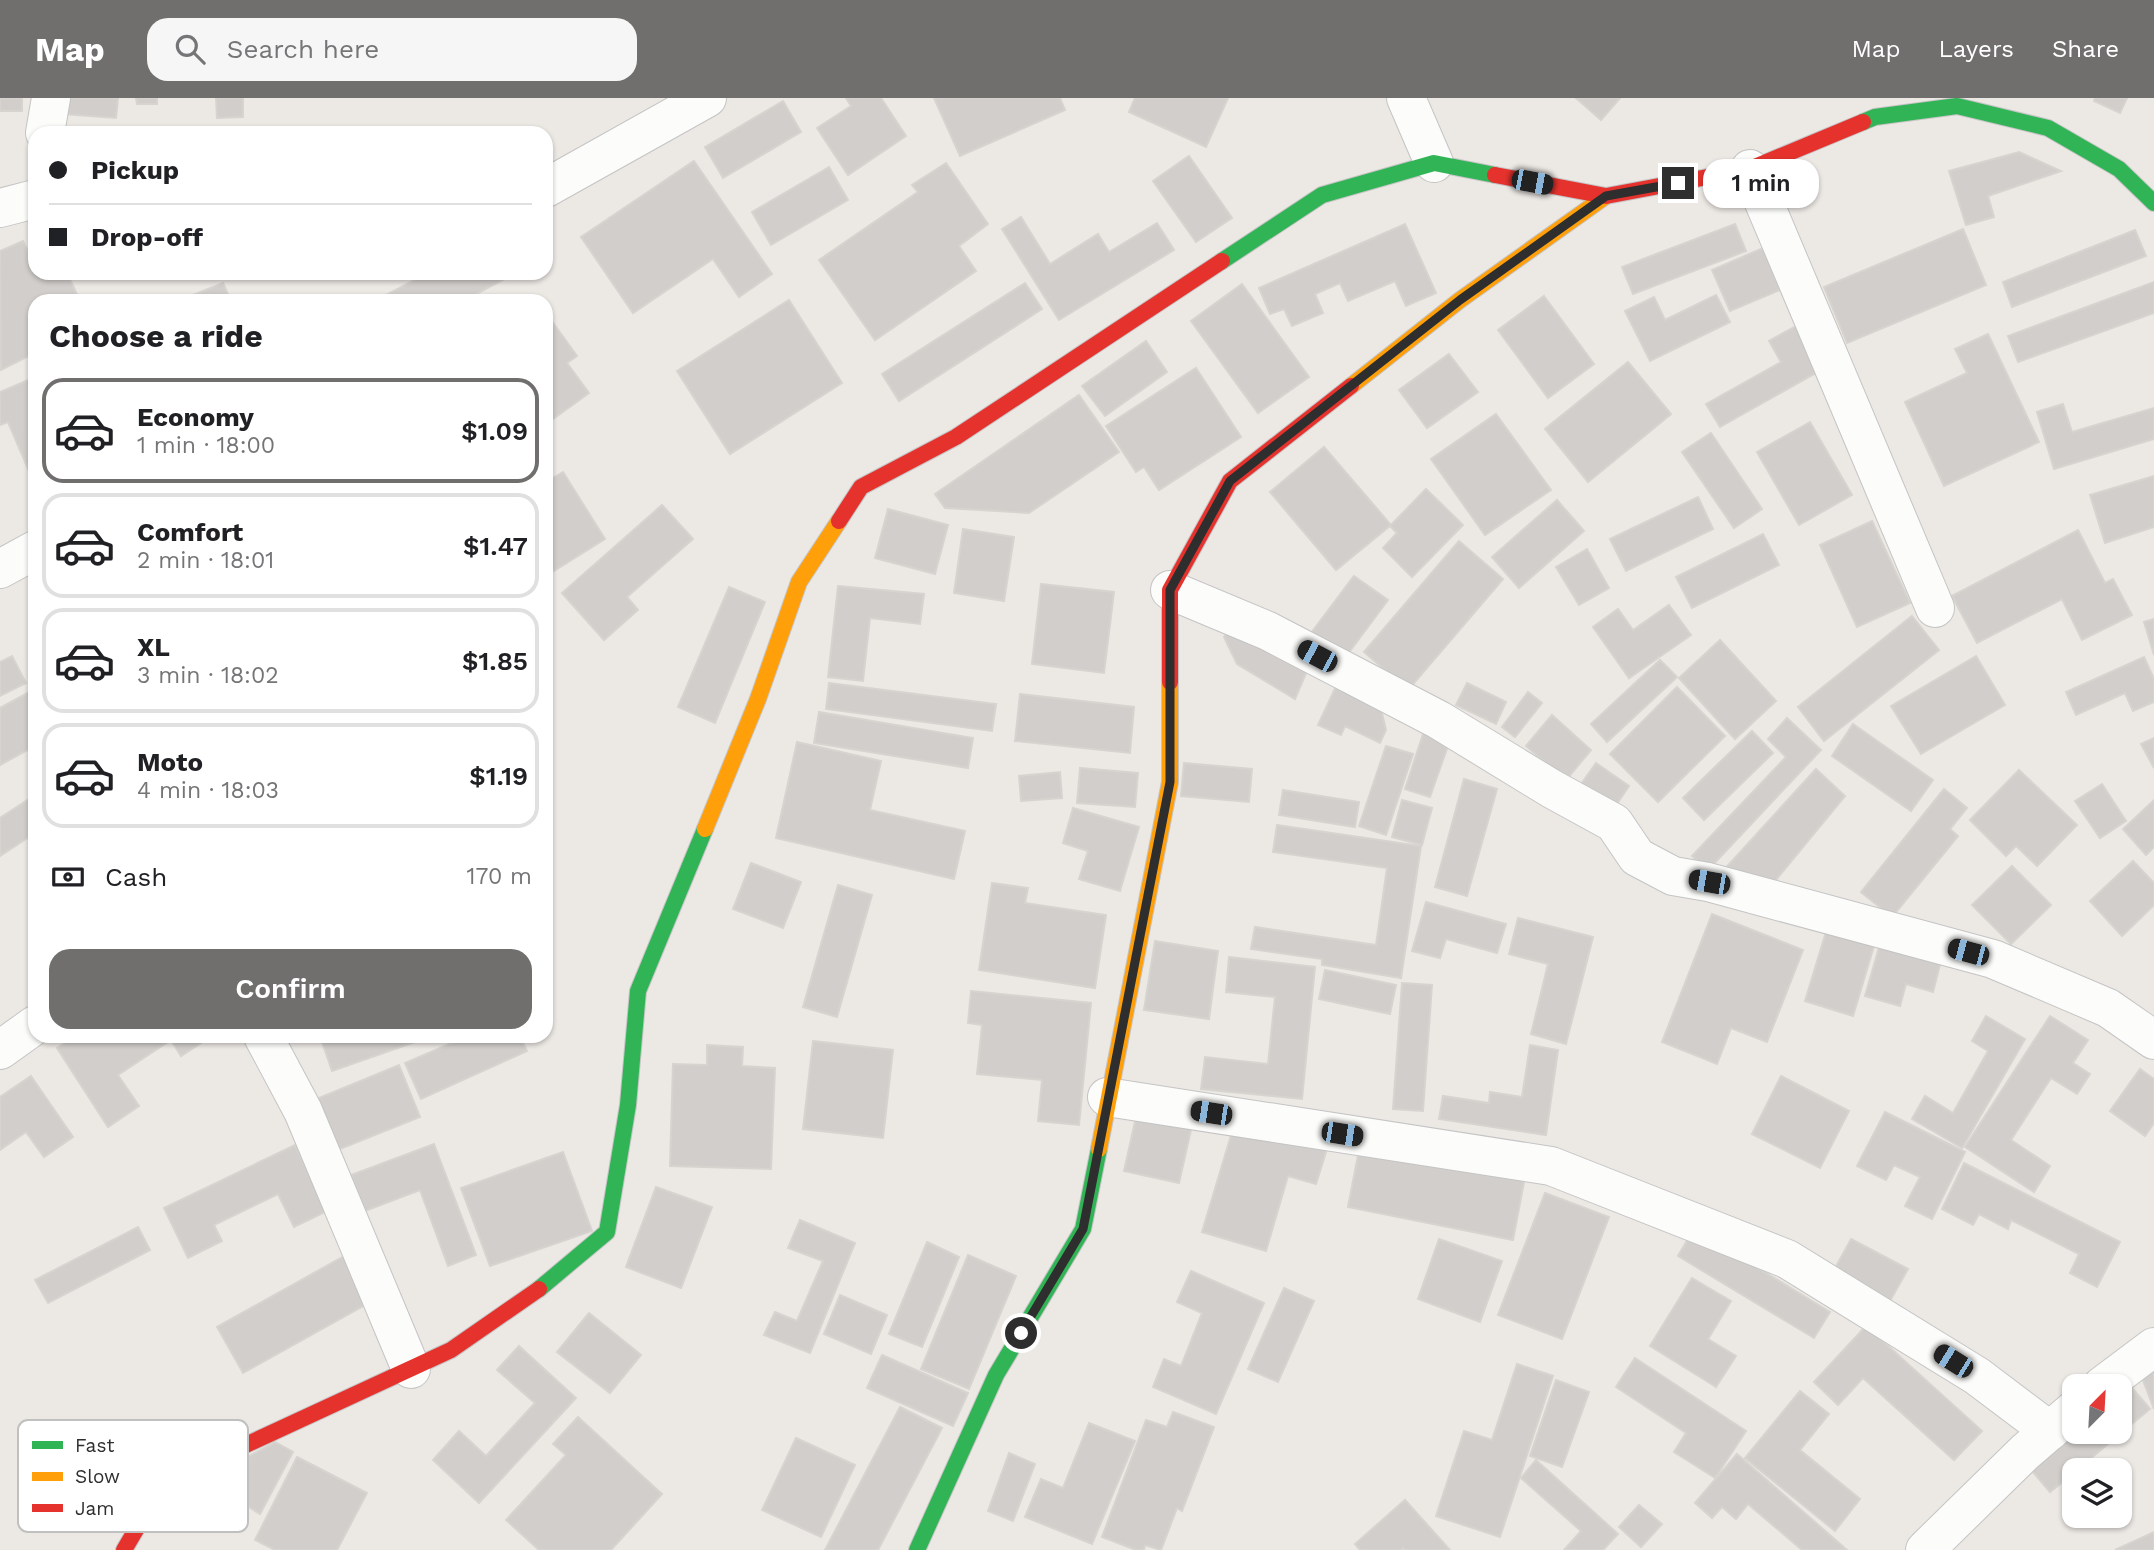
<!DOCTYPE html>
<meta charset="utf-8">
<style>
body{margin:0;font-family:"Work Sans",sans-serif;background:#f6f6f6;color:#202124;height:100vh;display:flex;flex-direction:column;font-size:26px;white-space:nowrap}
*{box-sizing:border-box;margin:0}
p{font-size:23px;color:#757577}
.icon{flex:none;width:38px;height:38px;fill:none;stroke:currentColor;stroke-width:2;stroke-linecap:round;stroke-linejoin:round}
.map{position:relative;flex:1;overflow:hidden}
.side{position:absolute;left:28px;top:196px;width:525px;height:749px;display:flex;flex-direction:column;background:#fff;border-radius:21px;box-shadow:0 2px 5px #0004}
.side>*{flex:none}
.top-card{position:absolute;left:28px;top:28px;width:525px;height:154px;border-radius:21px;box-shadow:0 2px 5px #0004;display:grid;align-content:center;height:154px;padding:0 21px;background:#fff}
.needle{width:46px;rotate:24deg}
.fabs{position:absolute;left:2062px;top:1276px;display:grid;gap:14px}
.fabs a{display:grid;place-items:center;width:70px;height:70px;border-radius:14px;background:#fff;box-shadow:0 2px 5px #0004;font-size:35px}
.end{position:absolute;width:32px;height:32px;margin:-16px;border:9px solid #2e2e2e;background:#fff;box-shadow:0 0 0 4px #fff}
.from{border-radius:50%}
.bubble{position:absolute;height:49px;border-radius:21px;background:#fff;box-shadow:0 2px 5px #0004;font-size:23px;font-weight:600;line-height:49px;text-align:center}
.car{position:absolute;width:21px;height:42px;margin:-21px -10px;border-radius:9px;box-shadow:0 0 5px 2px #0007;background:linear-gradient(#222 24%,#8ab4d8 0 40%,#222 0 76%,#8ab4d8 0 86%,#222 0)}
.top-card b{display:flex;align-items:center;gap:24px;height:66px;font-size:26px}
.top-card b+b{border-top:2px solid #e0e0e0}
.top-card i{width:18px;height:18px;background:#202124}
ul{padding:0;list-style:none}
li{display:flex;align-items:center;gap:21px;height:105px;margin:0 14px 10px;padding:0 7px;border:4px solid #e0e0e0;border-radius:21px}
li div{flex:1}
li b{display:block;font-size:26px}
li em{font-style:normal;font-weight:600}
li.active{border-color:#706f6e}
li>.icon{width:63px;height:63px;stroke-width:1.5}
h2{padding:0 21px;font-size:32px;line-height:84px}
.pay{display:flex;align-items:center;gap:18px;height:77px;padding:0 21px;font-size:26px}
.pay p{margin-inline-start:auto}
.cta{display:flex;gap:14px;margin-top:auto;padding:14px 21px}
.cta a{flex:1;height:80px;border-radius:21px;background:#706f6e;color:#fff;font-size:28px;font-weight:600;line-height:80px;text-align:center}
header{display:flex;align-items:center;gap:42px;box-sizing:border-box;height:98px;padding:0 35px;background:#706f6e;color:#fff}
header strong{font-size:33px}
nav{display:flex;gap:38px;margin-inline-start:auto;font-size:24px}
.search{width:490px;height:63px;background:#f6f6f6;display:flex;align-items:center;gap:18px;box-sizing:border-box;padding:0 24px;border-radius:21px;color:#757577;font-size:26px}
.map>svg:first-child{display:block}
</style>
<header>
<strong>Map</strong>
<div class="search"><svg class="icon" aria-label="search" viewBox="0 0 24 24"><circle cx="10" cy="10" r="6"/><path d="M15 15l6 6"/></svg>Search here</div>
<nav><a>Map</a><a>Layers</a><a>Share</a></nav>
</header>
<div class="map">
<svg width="2154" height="1452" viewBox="0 0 2154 1452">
<rect width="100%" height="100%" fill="#ece8e4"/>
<g fill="#d1cecb" stroke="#d7d4d0" stroke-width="2">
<rect x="0" y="0" width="22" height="13"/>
<polygon points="66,0 118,0 116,20 64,16"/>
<polygon points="136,0 157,0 157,6 137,6"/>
<polygon points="216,0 243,0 243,19 217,20"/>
<polygon points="846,0 881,0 906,38 848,77 817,30 851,8"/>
<polygon points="934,0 1060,0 1065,12 960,58"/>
<polygon points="1135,0 1228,0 1206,49 1129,14"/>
<polygon points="1576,0 1620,0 1601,22"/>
<polygon points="2095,0 2127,0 2120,15 2094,3"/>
<polygon points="783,3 801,34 723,80 705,49"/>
<polygon points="2019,54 2061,73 1988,98 1994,119 1966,127 1949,73"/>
<polygon points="1189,58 1232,120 1196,144 1153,83"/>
<polygon points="694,63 772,176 739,199 713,161 633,215 581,139"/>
<polygon points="946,65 988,126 959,148 976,173 875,242 819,162 918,94 912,87"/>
<polygon points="829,69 848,102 771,147 752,114"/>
<polygon points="1021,119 1050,166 1098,136 1109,154 1157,125 1174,152 1059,222 1002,131"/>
<polygon points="1405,126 1436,195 1406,208 1395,183 1348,203 1340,185 1315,196 1323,215 1292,228 1284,211 1270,216 1259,190"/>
<polygon points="1735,126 1746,153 1633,196 1622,169"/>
<polygon points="1963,131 1986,187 1847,245 1824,189"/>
<polygon points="2135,132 2146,158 2012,209 2003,184"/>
<polygon points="23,143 31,160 35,158 35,175 67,175 80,203 35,203 35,255 1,272 0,153"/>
<polygon points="1763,150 1780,192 1730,213 1712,172"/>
<polygon points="428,175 511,175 512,177 463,203 385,203 382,199"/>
<polygon points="2154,184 2154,215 2018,264 2008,238"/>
<polygon points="223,185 231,203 178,203"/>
<polygon points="1025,185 1042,211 899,303 882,276"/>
<polygon points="1242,186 1309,279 1258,315 1191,223"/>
<polygon points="1716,197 1730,224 1650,263 1625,213 1654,199 1665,222"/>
<polygon points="1544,198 1594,266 1548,300 1498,232"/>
<polygon points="789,202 842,285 730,356 677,273"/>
<polygon points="546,215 577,258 567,265 589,295 549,324 546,321"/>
<polygon points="1796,228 1821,272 1720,329 1706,306 1781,264 1769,243"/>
<polygon points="1988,236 2039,344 1944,388 1905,304 1967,275 1955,251"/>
<polygon points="1146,243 1167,274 1105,318 1082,288"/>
<polygon points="1449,256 1478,294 1427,330 1399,292"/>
<polygon points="1628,264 1671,316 1588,384 1545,331"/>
<polygon points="1196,270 1241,339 1159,392 1144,369 1136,374 1106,328"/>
<polygon points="35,279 35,387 8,324 0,327 0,294"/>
<polygon points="1079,297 1119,354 1029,415 945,410 935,396"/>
<polygon points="2063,306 2072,334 2154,310 2154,341 2054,371 2037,314"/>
<polygon points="1496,316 1551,392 1485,437 1431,361"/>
<polygon points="1810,324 1852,397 1799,427 1757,354"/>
<polygon points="1711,335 1762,411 1734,430 1682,354"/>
<polygon points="1324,349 1391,427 1336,472 1270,394"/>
<polygon points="563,374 605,441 554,473 546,463 546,384"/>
<polygon points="2154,378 2154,429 2105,445 2090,397"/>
<polygon points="1426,391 1463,427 1412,479 1383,450 1397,435 1390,428"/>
<polygon points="1698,399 1713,431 1626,473 1610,441"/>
<polygon points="1557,402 1584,433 1519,490 1492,459"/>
<polygon points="662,407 693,441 627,499 638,512 604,542 562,495"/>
<polygon points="888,411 948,427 935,476 875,460"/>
<polygon points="1872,423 1910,505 1857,529 1820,447"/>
<polygon points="963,431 1014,439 1004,503 954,495"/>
<polygon points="2078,432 2105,485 2113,481 2132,517 2082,542 2062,501 1977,545 1952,498"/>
<polygon points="1763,436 1779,467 1692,510 1676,479"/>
<polygon points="1459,443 1503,481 1408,592 1364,554"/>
<polygon points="1587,451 1609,490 1579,507 1556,469"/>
<polygon points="1354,478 1388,502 1344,561 1311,535"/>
<polygon points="1041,486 1114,494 1104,575 1032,566"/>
<polygon points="838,488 924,496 920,526 870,520 863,583 828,579"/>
<polygon points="729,489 765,504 715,625 678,609"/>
<polygon points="1669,507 1691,537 1629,580 1593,529 1618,511 1633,532"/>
<polygon points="1912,518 1939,552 1824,643 1798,609"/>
<polygon points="2154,521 2154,557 2144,524"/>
<polygon points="1233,526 1310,566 1295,601 1237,566 1224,539"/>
<polygon points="1720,542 1776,603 1735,641 1679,580"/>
<polygon points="12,558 26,585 0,598 0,564"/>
<polygon points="1976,558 2005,607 1921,656 1891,608"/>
<polygon points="2144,559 2154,581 2154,604 2133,613 2125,595 2076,617 2066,594"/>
<polygon points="1660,562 1677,579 1607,644 1591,626"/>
<polygon points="1338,584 1379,603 1386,632 1380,645 1345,628 1341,637 1318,627"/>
<polygon points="829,585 996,606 992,633 826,611"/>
<polygon points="1467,585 1506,604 1496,626 1456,607"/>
<polygon points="1677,589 1725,638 1658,704 1610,656"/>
<polygon points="35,591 35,648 0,667 0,610"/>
<polygon points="1528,594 1542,605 1515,639 1502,629"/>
<polygon points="1020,596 1134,609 1130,655 1015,643"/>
<polygon points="819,614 973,640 968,670 814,645"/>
<polygon points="1552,617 1591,652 1566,682 1526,648"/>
<polygon points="1787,620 1821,652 1708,772 1692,758 1786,659 1768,641"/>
<polygon points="1853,626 1933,682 1911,713 1832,658"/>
<polygon points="1425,630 1451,639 1430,699 1405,691"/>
<polygon points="1752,633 1773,655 1704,722 1683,700"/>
<polygon points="2154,640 2154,670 2141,646"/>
<polygon points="797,644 881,663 870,712 965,733 954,781 776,740"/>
<polygon points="1386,648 1413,656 1386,737 1359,728"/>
<polygon points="1184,665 1252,671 1249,704 1181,698"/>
<polygon points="1596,665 1629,688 1612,713 1579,689"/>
<polygon points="1080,670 1138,675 1135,709 1077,705"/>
<polygon points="1816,671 1845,698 1771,788 1721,775"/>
<polygon points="2019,672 2077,727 2037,768 2016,748 2006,758 1970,722"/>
<polygon points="1060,674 1062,700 1021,703 1019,678"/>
<polygon points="1464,681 1497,691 1467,798 1435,789"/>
<polygon points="2102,686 2126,723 2100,740 2075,703"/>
<polygon points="1944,691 1967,710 1950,731 1958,738 1892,819 1861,794"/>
<polygon points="1283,692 1359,704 1355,729 1279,717"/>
<polygon points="35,697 35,735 0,758 0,720"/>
<polygon points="1402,702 1432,710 1422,747 1392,739"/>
<polygon points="2154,702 2154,749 2146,757 2123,731"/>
<polygon points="1073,710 1139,729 1120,793 1079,781 1088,753 1063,745"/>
<polygon points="1277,727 1421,748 1401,880 1322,867 1322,861 1251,851 1255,829 1376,847 1387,770 1273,754"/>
<polygon points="2133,763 2154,785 2154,807 2122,838 2090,803"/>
<polygon points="751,765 801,784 783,830 733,811"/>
<polygon points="2012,768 2051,807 2011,846 1972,807"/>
<polygon points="992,785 1028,790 1025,805 1106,817 1095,890 979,872"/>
<polygon points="838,787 872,797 837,919 803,909"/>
<polygon points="1426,804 1506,826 1497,855 1446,841 1440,860 1412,853"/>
<polygon points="1712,816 1803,852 1767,944 1731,930 1717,966 1662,944"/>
<polygon points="1518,820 1593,839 1566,946 1531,936 1548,866 1509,856"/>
<polygon points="1826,834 1874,848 1853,918 1805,903"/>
<polygon points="1155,843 1218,853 1209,921 1144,912"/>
<polygon points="1880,846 1941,863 1933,894 1906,886 1900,908 1865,898"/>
<polygon points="1229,859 1315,869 1302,1001 1201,991 1205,959 1268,966 1275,899 1226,894"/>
<polygon points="1325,872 1396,887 1390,916 1319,901"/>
<polygon points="1402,885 1432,887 1423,1013 1393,1011"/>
<polygon points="971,893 1091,905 1079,1027 1038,1023 1042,982 977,976 982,927 968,925"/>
<polygon points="1986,918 2025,941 1962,1050 1912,1021 1925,998 1953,1015 1988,953 1972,943"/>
<polygon points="2050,918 2088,942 2073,965 2090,976 2077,996 2051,980 2011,1042 2050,1068 2034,1094 1965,1049"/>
<polygon points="75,938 212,938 181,958 171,942 118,977 139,1008 108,1029 57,950"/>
<polygon points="320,938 432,938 332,973"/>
<polygon points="468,938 520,938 527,953 421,1001 405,965"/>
<polygon points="813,943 893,952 883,1040 803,1031"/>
<polygon points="707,947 743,949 742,968 775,970 771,1071 670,1068 673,966 707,967"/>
<polygon points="1530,947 1558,952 1546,1037 1439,1021 1443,998 1489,1005 1490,994 1522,999"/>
<polygon points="399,967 420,1019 335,1053 314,1002"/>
<polygon points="2140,971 2154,981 2154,1025 2145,1038 2110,1013"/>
<polygon points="31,978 73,1039 44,1059 26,1034 0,1052 0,999"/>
<polygon points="1781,978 1849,1013 1820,1070 1752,1036"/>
<polygon points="1138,1010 1193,1023 1179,1085 1124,1073"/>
<polygon points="1885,1014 1965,1054 1932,1121 1905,1108 1920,1079 1894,1067 1886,1082 1857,1068"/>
<polygon points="1235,1024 1327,1051 1316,1086 1288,1078 1266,1153 1202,1134"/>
<polygon points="434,1046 476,1157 448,1168 420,1092 365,1113 351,1077"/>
<polygon points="295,1047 327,1113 294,1129 278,1096 214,1127 222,1143 188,1160 164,1110"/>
<polygon points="1360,1047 1525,1079 1513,1142 1348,1109"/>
<polygon points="563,1054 592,1133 490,1168 461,1090"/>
<polygon points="1964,1065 2120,1144 2097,1189 2070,1175 2079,1156 2011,1122 2008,1131 1979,1116 1973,1127 1942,1111"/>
<polygon points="656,1089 712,1109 681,1190 626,1169"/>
<polygon points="1545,1095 1609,1119 1562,1241 1498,1217"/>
<polygon points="800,1122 855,1145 810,1255 764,1237 775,1214 797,1223 823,1163 788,1150"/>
<polygon points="138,1129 150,1152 48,1205 35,1182"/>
<polygon points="1694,1131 1830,1214 1814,1240 1678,1158"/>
<polygon points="1439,1141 1502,1163 1480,1224 1418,1201"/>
<polygon points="1851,1141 1908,1171 1890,1203 1834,1172"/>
<polygon points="927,1144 959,1159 922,1249 889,1236"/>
<polygon points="346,1157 372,1203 243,1275 217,1229"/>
<polygon points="968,1157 1016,1178 969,1291 921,1271"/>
<polygon points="1191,1173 1264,1205 1216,1316 1153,1289 1164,1261 1181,1268 1202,1215 1177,1204"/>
<polygon points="1692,1180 1731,1203 1708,1241 1736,1258 1716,1289 1650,1248"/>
<polygon points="1284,1190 1314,1203 1278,1284 1248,1271"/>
<polygon points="840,1197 887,1217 871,1256 824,1236"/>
<polygon points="589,1215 641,1257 610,1295 557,1254"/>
<polygon points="1866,1228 1982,1333 1954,1362 1863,1280 1838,1307 1814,1284"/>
<polygon points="519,1248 576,1300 479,1405 433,1362 459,1333 486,1358 535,1305 497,1272"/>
<polygon points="882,1257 968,1295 953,1328 867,1290"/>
<polygon points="1635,1260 1746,1333 1715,1380 1674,1354 1686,1335 1616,1289"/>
<polygon points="2154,1265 2154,1311 2139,1272"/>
<polygon points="1517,1266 1553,1278 1500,1439 1436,1418 1464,1333 1492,1342"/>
<polygon points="1556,1282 1589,1294 1562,1369 1530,1358"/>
<polygon points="2127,1284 2150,1311 2077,1372 2074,1372 2074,1375 2050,1394 2027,1367 2074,1334 2119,1334 2119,1290"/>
<polygon points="1800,1293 1829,1316 1800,1352 1860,1401 1835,1433 1745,1360"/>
<polygon points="900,1309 942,1330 878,1452 825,1452"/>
<polygon points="1173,1314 1214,1329 1182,1413 1177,1410 1161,1452 1145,1447 1144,1452 1136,1452 1102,1439 1146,1322 1167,1329"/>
<polygon points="578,1319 662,1396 611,1452 539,1452 506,1422 566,1357 553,1346"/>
<polygon points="1089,1325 1135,1343 1092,1446 1025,1419 1041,1381 1063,1390"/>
<polygon points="796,1340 855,1367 821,1439 762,1412"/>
<polygon points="275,1344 293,1354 260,1416 206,1382"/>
<polygon points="1009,1355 1035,1366 1013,1423 988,1413"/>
<polygon points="1737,1356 1847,1452 1802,1452 1748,1406 1736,1421 1722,1409 1712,1420 1695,1405"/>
<polygon points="297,1359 367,1395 337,1452 275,1452 255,1442"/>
<polygon points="1536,1362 1618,1436 1603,1452 1564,1452 1581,1433 1521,1380"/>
<polygon points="1405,1402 1450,1452 1405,1452 1403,1450 1401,1452 1360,1452 1355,1446"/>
<polygon points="1639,1407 1662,1426 1641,1449 1619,1429"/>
<polygon points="2154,1434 2154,1452 2115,1452"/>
</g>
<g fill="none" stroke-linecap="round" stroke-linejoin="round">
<g stroke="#c5c4c5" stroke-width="40">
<g id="street">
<polyline points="1406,0 1434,65"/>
<polyline points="45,35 51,0"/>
<polyline points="1750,71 1935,510"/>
<polyline points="546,90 707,0"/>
<polyline points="0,110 35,101"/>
<polyline points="0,471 35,452"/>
<polyline points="1170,492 1268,533 1439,622 1552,691 1614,725 1637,759 1673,778 1708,784 1993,861 2108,910 2154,942"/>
<polyline points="263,938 303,1013 411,1271"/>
<polyline points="0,952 35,927"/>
<polyline points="1107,999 1551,1068 1787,1161 1977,1278 2050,1333"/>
<polyline points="2102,1288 2154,1249"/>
<polyline points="1925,1452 2025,1354 2074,1312"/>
</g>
</g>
<g stroke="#c5c4c5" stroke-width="18">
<g id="fast">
<polyline points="1863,24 1875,19 1957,8 2048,30 2119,71 2154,105"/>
<polyline points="1222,163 1322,97 1434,65 1495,77"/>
<polyline points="539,1191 607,1134 628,1007 638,893 705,731"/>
<polyline points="917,1452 996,1277 1083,1131 1099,1051"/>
</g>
</g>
<g stroke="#c5c4c5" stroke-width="18">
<g id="slow">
<polyline points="1351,288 1460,202 1606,98"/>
<polyline points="705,731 758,601 799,484 839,423"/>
<polyline points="1099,1051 1170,684 1170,584"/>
</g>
</g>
<g stroke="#c5c4c5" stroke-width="18">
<g id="jam">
<polyline points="1495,77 1606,98 1750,71 1863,24"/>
<polyline points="839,423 861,389 956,339 1222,163"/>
<polyline points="1170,584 1170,492 1230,383 1351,288"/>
<polyline points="124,1452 147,1413 224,1357 451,1252 539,1191"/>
</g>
</g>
<use href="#street" stroke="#fcfcfb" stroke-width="38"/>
<use href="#fast" stroke="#30b455" stroke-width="16"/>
<use href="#slow" stroke="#ff9f0a" stroke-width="16"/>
<use href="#jam" stroke="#e5322d" stroke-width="16"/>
</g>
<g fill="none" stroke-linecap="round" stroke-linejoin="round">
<polyline stroke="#2e2e2e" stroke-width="9" points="1021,1235 1083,1131 1170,684 1170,492 1230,383 1460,202 1606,98 1678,85"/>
</g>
<rect x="18" y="1322" width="230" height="112" rx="10" fill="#fff" stroke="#c0c0c0" stroke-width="2"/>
<rect x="32" y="1343" width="31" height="8" fill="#30b455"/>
<rect x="32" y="1374" width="31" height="9" fill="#ff9f0a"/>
<rect x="32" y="1406" width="31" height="8" fill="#e5322d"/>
<g font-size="19" fill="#2e2e2e">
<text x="75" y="1354">Fast</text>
<text x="75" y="1385">Slow</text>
<text x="75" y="1417">Jam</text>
</g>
</svg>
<div class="fabs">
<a><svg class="needle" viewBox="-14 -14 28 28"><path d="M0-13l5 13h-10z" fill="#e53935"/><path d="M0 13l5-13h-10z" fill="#757577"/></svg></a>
<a><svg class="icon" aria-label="layers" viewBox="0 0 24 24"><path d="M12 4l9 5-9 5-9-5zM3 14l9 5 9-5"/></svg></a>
</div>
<i class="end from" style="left:1021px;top:1235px"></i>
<i class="end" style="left:1678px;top:85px"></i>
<div class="bubble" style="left:1703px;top:61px;width:116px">1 min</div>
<i class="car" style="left:1532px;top:84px;rotate:101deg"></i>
<i class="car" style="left:1317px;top:558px;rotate:298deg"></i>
<i class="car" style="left:1709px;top:784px;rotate:280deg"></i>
<i class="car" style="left:1968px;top:854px;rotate:285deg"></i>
<i class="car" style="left:1211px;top:1015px;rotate:279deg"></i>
<i class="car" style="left:1342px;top:1036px;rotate:99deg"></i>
<i class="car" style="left:1953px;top:1263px;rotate:302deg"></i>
<div class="top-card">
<b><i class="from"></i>Pickup</b>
<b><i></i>Drop-off</b>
</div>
<section class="side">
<h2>Choose a ride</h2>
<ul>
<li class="active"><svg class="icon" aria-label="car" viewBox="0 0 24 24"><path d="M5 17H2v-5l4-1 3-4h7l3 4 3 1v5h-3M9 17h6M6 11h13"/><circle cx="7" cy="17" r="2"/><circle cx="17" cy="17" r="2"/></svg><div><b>Economy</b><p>1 min · 18:00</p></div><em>$1.09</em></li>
<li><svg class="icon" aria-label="car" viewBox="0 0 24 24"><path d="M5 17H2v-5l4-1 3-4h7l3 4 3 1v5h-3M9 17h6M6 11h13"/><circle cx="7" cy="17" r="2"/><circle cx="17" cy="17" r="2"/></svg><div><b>Comfort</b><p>2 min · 18:01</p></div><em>$1.47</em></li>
<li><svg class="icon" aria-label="car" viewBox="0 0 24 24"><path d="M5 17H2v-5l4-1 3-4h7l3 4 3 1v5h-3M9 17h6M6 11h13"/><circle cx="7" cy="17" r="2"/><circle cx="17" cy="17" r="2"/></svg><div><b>XL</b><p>3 min · 18:02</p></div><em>$1.85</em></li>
<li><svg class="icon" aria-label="car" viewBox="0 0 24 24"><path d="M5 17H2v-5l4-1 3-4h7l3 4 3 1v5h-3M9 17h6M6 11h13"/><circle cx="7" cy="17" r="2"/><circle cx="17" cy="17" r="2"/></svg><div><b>Moto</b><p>4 min · 18:03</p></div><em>$1.19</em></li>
</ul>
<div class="pay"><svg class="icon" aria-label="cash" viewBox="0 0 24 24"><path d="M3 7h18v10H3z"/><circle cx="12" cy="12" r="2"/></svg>Cash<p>170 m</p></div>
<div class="cta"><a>Confirm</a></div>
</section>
</div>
